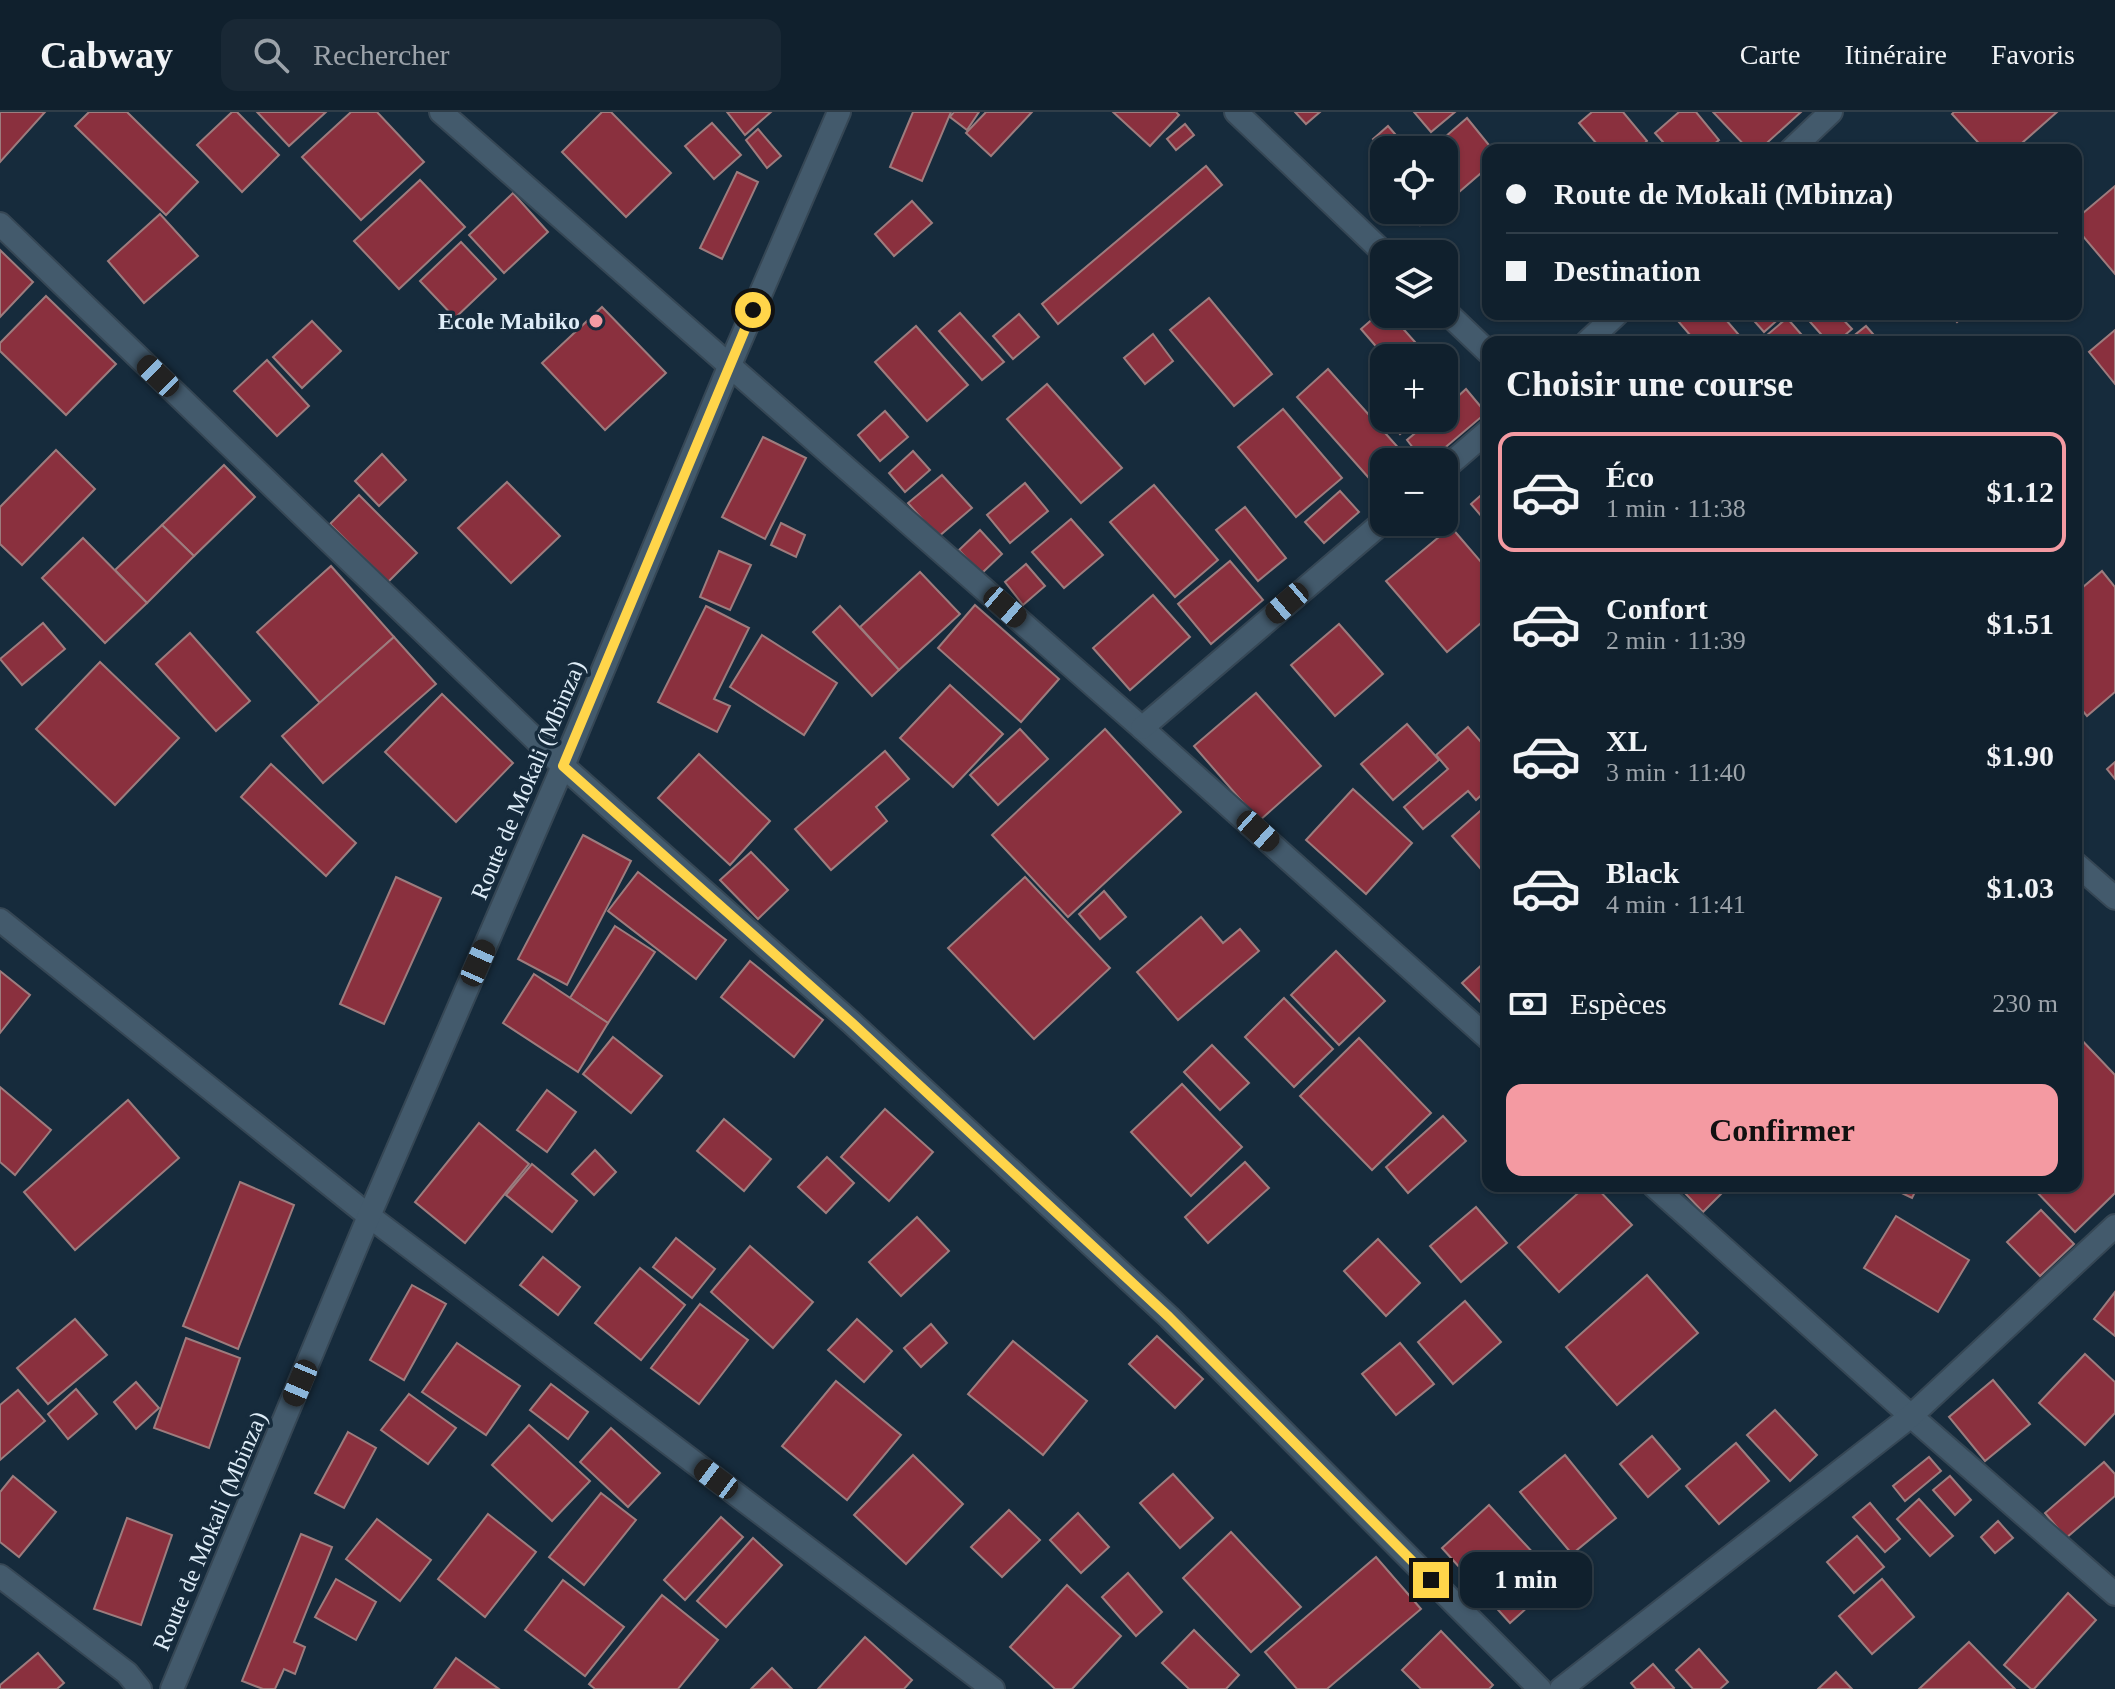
<!DOCTYPE html>
<html lang="fr">
<meta charset="utf-8">
<style>
body{margin:0;font-family:"Times New Roman",serif;background:#192835;color:#f1f3f6;height:100vh;display:flex;flex-direction:column;font-size:30px;white-space:nowrap}
*{box-sizing:border-box;margin:0}
p{font-size:26px;color:#9ca3aa}
.icon{flex:none;width:44px;height:44px;fill:none;stroke:currentColor;stroke-width:2;stroke-linecap:round;stroke-linejoin:round}
.map{position:relative;flex:1;overflow:hidden}
.drawer{position:absolute;left:1482px;top:224px;width:600px;height:856px;display:flex;flex-direction:column;background:#10202d;border-radius:16px;box-shadow:0 2px 6px #0004,0 0 0 2px #303e49}
.drawer>*{flex:none}
.top-card{position:absolute;left:1482px;top:32px;width:600px;height:176px;border-radius:16px;box-shadow:0 2px 6px #0004,0 0 0 2px #303e49;display:grid;align-content:center;height:176px;padding:0 24px;background:#10202d}
.tools{position:absolute;left:1370px;top:24px;display:grid;gap:16px}
.tools a{display:grid;place-items:center;width:88px;height:88px;border-radius:16px;background:#10202d;box-shadow:0 2px 6px #0004,0 0 0 2px #303e49;font-size:40px}
.end{position:absolute;width:36px;height:36px;margin:-18px;border:10px solid #ffd54a;background:#111;box-shadow:0 0 0 4px #111}
.from{border-radius:50%}
.bubble{position:absolute;height:56px;border-radius:16px;background:#10202d;box-shadow:0 2px 6px #0004,0 0 0 2px #303e49;font-size:26px;font-weight:600;line-height:56px;text-align:center}
.car{position:absolute;width:24px;height:48px;margin:-24px -12px;border-radius:10px;box-shadow:0 0 6px 2px #0007;background:linear-gradient(#222 24%,#8ab4d8 0 40%,#222 0 76%,#8ab4d8 0 86%,#222 0)}
.top-card b{display:flex;align-items:center;gap:28px;height:76px;font-size:30px}
.top-card b+b{border-top:2px solid #303e49}
.top-card i{width:20px;height:20px;background:#f1f3f6}
ul{padding:0;list-style:none}
li{display:flex;align-items:center;gap:24px;height:120px;margin:0 16px 12px;padding:0 8px;border:4px solid transparent;border-radius:16px}
li div{flex:1}
li b{display:block;font-size:30px}
li em{font-style:normal;font-weight:600}
li.selected{border-color:#f49aa2}
li>.icon{width:72px;height:72px;stroke-width:1.5}
h2{padding:0 24px;font-size:36px;line-height:96px}
.pay{display:flex;align-items:center;gap:20px;height:88px;padding:0 24px;font-size:30px}
.pay p{margin-inline-start:auto}
.button{display:flex;gap:16px;margin-top:auto;padding:16px 24px}
.button a{flex:1;height:92px;border-radius:16px;background:#f49aa2;color:#111;font-size:32px;font-weight:600;line-height:92px;text-align:center}
header{display:flex;align-items:center;gap:48px;box-sizing:border-box;height:112px;padding:0 40px;background:#10202d;border-bottom:2px solid #303e49}
header strong{font-size:38px}
nav{display:flex;gap:44px;margin-inline-start:auto;font-size:28px}
.search{width:560px;height:72px;background:#192835;display:flex;align-items:center;gap:20px;box-sizing:border-box;padding:0 28px;border-radius:16px;color:#9ca3aa;font-size:30px}
.map>svg:first-child{display:block}
</style>
<header>
<strong>Cabway</strong>
<div class="search"><svg class="icon" aria-label="search" viewBox="0 0 24 24"><circle cx="10" cy="10" r="6"/><path d="M15 15l6 6"/></svg>Rechercher</div>
<nav><a>Carte</a><a>Itinéraire</a><a>Favoris</a></nav>
</header>
<div class="map">
<svg width="2115" height="1577" viewBox="0 0 2115 1577">
<rect width="100%" height="100%" fill="#162b3c"/>
<g fill="#8a303e" stroke="#9d7c7e" stroke-width="2">
<polygon points="0,0 45,0 0,50"/>
<polygon points="89,0 127,0 198,70 166,103 75,14"/>
<polygon points="232,0 237,0 279,43 242,80 197,33"/>
<polygon points="257,0 326,0 289,34"/>
<polygon points="351,0 377,0 424,50 361,108 302,45"/>
<polygon points="602,0 611,0 671,61 626,105 562,40"/>
<polygon points="727,0 771,0 745,23"/>
<polygon points="913,0 951,0 922,69 890,55"/>
<polygon points="954,0 979,0 967,18 950,5"/>
<polygon points="986,0 1032,0 991,44 966,21"/>
<polygon points="1113,0 1176,0 1179,3 1150,34"/>
<polygon points="1295,0 1320,0 1306,12"/>
<polygon points="1414,0 1455,0 1431,20"/>
<polygon points="1592,0 1623,0 1647,29 1637,38 1602,38 1579,11"/>
<polygon points="1679,0 1696,0 1719,28 1707,38 1670,38 1655,21"/>
<polygon points="1713,0 1801,0 1759,38 1749,38"/>
<polygon points="1954,0 2057,0 2014,38 1985,38 1952,2"/>
<polygon points="1467,6 1493,38 1488,38 1488,55 1444,93 1444,38 1430,38"/>
<polygon points="712,11 741,43 714,67 685,34"/>
<polygon points="1185,12 1194,23 1176,38 1167,27"/>
<polygon points="1388,14 1409,38 1384,38 1384,40 1373,27"/>
<polygon points="758,17 781,44 767,56 746,28"/>
<polygon points="1206,54 1222,73 1058,212 1042,192"/>
<polygon points="737,60 758,70 722,147 700,136"/>
<polygon points="420,68 465,115 399,177 354,129"/>
<polygon points="2115,74 2115,162 2076,116 2076,107"/>
<polygon points="513,81 548,120 504,161 469,123"/>
<polygon points="912,89 932,111 894,144 875,122"/>
<polygon points="1407,98 1438,98 1420,113"/>
<polygon points="160,102 198,144 144,191 108,149"/>
<polygon points="461,130 496,167 455,206 420,169"/>
<polygon points="0,138 33,170 0,205"/>
<polygon points="46,184 116,252 66,303 0,239 0,231"/>
<polygon points="1209,186 1272,262 1234,294 1170,218"/>
<polygon points="602,195 666,261 605,318 542,251"/>
<polygon points="1384,197 1384,202 1390,202 1423,239 1416,246 1386,246 1361,217"/>
<polygon points="960,201 1004,250 982,268 939,219"/>
<polygon points="1019,202 1039,225 1013,247 993,224"/>
<polygon points="1672,202 1721,202 1745,230 1696,230"/>
<polygon points="1748,202 1781,202 1782,204 1764,220"/>
<polygon points="1803,202 1838,202 1852,217 1837,230 1828,230"/>
<polygon points="1950,202 1966,202 1957,210"/>
<polygon points="1787,206 1808,230 1761,230 1760,229"/>
<polygon points="312,209 341,239 302,276 273,245"/>
<polygon points="916,214 968,273 927,309 875,250"/>
<polygon points="1866,214 1880,230 1846,230"/>
<polygon points="2115,218 2115,272 2089,240"/>
<polygon points="1153,222 1173,249 1145,272 1124,246"/>
<polygon points="267,248 309,294 277,324 234,279"/>
<polygon points="1328,257 1411,350 1384,350 1384,383 1297,285"/>
<polygon points="1047,272 1122,356 1081,391 1007,307"/>
<polygon points="1466,277 1486,301 1428,350 1424,350 1407,328 1433,306 1444,306 1444,297"/>
<polygon points="1283,297 1342,366 1296,405 1238,335"/>
<polygon points="885,299 908,325 880,349 858,323"/>
<polygon points="1387,306 1420,306 1400,322"/>
<polygon points="763,325 806,346 765,427 722,405"/>
<polygon points="56,338 95,377 22,453 0,432 0,395"/>
<polygon points="913,339 930,358 905,380 889,361"/>
<polygon points="382,342 406,368 379,394 355,369"/>
<polygon points="224,353 255,385 194,444 162,413"/>
<polygon points="942,363 972,396 938,425 908,391"/>
<polygon points="507,370 560,424 511,471 458,416"/>
<polygon points="1025,371 1048,399 1010,431 987,403"/>
<polygon points="1154,373 1218,448 1175,485 1110,410"/>
<polygon points="1488,377 1488,412 1471,392"/>
<polygon points="1340,379 1359,400 1324,431 1305,410"/>
<polygon points="359,383 417,441 388,470 330,412"/>
<polygon points="1245,395 1286,446 1258,469 1216,418"/>
<polygon points="1071,407 1103,443 1064,476 1032,440"/>
<polygon points="781,411 805,423 796,445 771,433"/>
<polygon points="162,413 194,444 147,491 115,458"/>
<polygon points="1451,415 1488,458 1488,505 1447,540 1386,469"/>
<polygon points="980,418 1002,442 981,462 959,438"/>
<polygon points="83,426 147,491 105,531 42,466"/>
<polygon points="719,439 751,453 730,498 700,485"/>
<polygon points="1230,449 1263,488 1211,532 1178,492"/>
<polygon points="1026,452 1045,474 1023,493 1005,470"/>
<polygon points="331,454 394,525 320,591 257,520"/>
<polygon points="2102,459 2115,475 2115,580 2087,604 2076,591 2076,481"/>
<polygon points="920,460 960,502 899,558 860,515"/>
<polygon points="1153,483 1190,525 1130,578 1093,536"/>
<polygon points="975,493 1059,567 1021,610 938,536"/>
<polygon points="706,494 749,516 714,587 730,594 717,620 658,590"/>
<polygon points="840,494 899,558 872,584 813,520"/>
<polygon points="43,511 65,537 22,573 0,547"/>
<polygon points="1339,512 1383,562 1335,604 1291,553"/>
<polygon points="190,521 250,589 216,619 156,552"/>
<polygon points="762,523 837,571 804,623 730,575"/>
<polygon points="394,525 436,572 323,671 282,624"/>
<polygon points="100,550 179,626 115,693 36,617"/>
<polygon points="950,573 1003,622 953,675 900,626"/>
<polygon points="1256,581 1321,654 1259,709 1194,634"/>
<polygon points="442,582 513,651 456,710 385,640"/>
<polygon points="1407,612 1439,648 1393,688 1361,652"/>
<polygon points="1468,615 1488,638 1488,677 1476,688 1468,679 1423,717 1404,695 1448,657 1436,643"/>
<polygon points="1020,617 1048,647 998,693 970,663"/>
<polygon points="1105,617 1181,700 1068,805 992,723"/>
<polygon points="885,639 909,667 876,695 887,709 831,758 795,717"/>
<polygon points="699,642 770,709 730,753 658,686"/>
<polygon points="2115,650 2115,667 2107,657"/>
<polygon points="271,652 356,731 326,764 241,685"/>
<polygon points="1353,677 1412,731 1366,782 1306,728"/>
<polygon points="1488,692 1488,765 1452,724"/>
<polygon points="583,723 631,749 567,873 518,847"/>
<polygon points="751,740 788,778 758,807 720,768"/>
<polygon points="638,760 726,828 696,867 608,799"/>
<polygon points="396,765 441,786 384,912 340,892"/>
<polygon points="1025,765 1110,856 1034,927 948,836"/>
<polygon points="1104,779 1126,805 1100,827 1079,802"/>
<polygon points="1201,805 1223,831 1240,817 1259,839 1178,908 1137,860"/>
<polygon points="615,814 655,840 608,911 570,886"/>
<polygon points="1336,839 1385,889 1339,933 1291,883"/>
<polygon points="1488,847 1488,898 1462,871"/>
<polygon points="750,849 823,908 794,945 721,885"/>
<polygon points="0,859 30,883 0,921"/>
<polygon points="534,862 608,911 578,960 503,911"/>
<polygon points="1284,886 1333,937 1294,975 1245,925"/>
<polygon points="2076,922 2115,963 2115,1081 2075,1120 2031,1074 2076,1074"/>
<polygon points="613,925 662,964 631,1001 583,962"/>
<polygon points="1359,926 1431,1001 1372,1058 1300,984"/>
<polygon points="1212,933 1249,971 1220,998 1184,960"/>
<polygon points="1182,972 1242,1035 1191,1084 1131,1020"/>
<polygon points="0,975 51,1018 15,1063 0,1050"/>
<polygon points="547,978 576,1000 547,1040 517,1018"/>
<polygon points="128,988 179,1046 75,1138 24,1080"/>
<polygon points="885,997 933,1040 889,1089 841,1045"/>
<polygon points="1443,1004 1466,1029 1408,1081 1386,1055"/>
<polygon points="724,1007 771,1047 744,1079 697,1039"/>
<polygon points="479,1011 529,1052 465,1131 415,1090"/>
<polygon points="595,1038 616,1060 594,1083 572,1062"/>
<polygon points="827,1045 854,1071 826,1101 798,1075"/>
<polygon points="1245,1050 1269,1076 1208,1131 1185,1105"/>
<polygon points="532,1052 577,1089 552,1120 506,1083"/>
<polygon points="240,1070 294,1093 238,1237 183,1214"/>
<polygon points="1586,1074 1595,1074 1632,1113 1559,1180 1518,1135"/>
<polygon points="1688,1074 1729,1074 1703,1100 1683,1079"/>
<polygon points="1887,1074 1918,1074 1912,1086"/>
<polygon points="1476,1095 1507,1131 1461,1170 1430,1134"/>
<polygon points="2041,1098 2074,1132 2040,1164 2007,1130"/>
<polygon points="1896,1104 1969,1148 1938,1200 1864,1156"/>
<polygon points="917,1105 949,1139 901,1184 869,1150"/>
<polygon points="676,1126 715,1157 692,1186 653,1155"/>
<polygon points="1378,1127 1420,1171 1386,1204 1344,1159"/>
<polygon points="750,1134 813,1190 773,1236 711,1180"/>
<polygon points="543,1145 580,1175 558,1203 520,1173"/>
<polygon points="640,1156 685,1193 641,1248 595,1211"/>
<polygon points="1647,1163 1698,1221 1617,1293 1566,1235"/>
<polygon points="412,1173 446,1192 404,1268 370,1248"/>
<polygon points="2115,1180 2115,1224 2094,1207"/>
<polygon points="1465,1189 1501,1230 1453,1272 1418,1230"/>
<polygon points="700,1192 748,1228 699,1292 651,1256"/>
<polygon points="75,1207 107,1243 48,1292 17,1256"/>
<polygon points="857,1207 892,1239 864,1270 828,1238"/>
<polygon points="931,1212 947,1231 921,1255 904,1236"/>
<polygon points="1157,1224 1203,1267 1175,1296 1129,1252"/>
<polygon points="186,1226 240,1246 209,1336 154,1316"/>
<polygon points="1013,1229 1087,1289 1043,1343 968,1282"/>
<polygon points="457,1231 520,1274 486,1323 422,1280"/>
<polygon points="1400,1231 1434,1272 1396,1303 1362,1262"/>
<polygon points="2085,1242 2115,1270 2115,1301 2085,1333 2039,1291"/>
<polygon points="1993,1268 2030,1312 1985,1349 1949,1305"/>
<polygon points="836,1269 901,1323 847,1388 782,1334"/>
<polygon points="136,1270 159,1296 136,1317 114,1290"/>
<polygon points="551,1272 588,1300 568,1327 530,1298"/>
<polygon points="76,1277 97,1302 68,1327 48,1302"/>
<polygon points="18,1278 45,1309 0,1348 0,1293"/>
<polygon points="409,1282 456,1316 428,1352 381,1318"/>
<polygon points="1775,1298 1817,1343 1790,1369 1747,1323"/>
<polygon points="529,1313 590,1369 552,1409 492,1353"/>
<polygon points="611,1316 660,1361 628,1395 580,1350"/>
<polygon points="348,1320 376,1336 344,1396 315,1381"/>
<polygon points="1652,1324 1680,1357 1648,1385 1620,1352"/>
<polygon points="1736,1331 1769,1369 1719,1412 1686,1374"/>
<polygon points="913,1343 963,1392 906,1452 854,1403"/>
<polygon points="1565,1343 1616,1406 1572,1442 1520,1380"/>
<polygon points="1929,1345 1941,1359 1905,1389 1893,1374"/>
<polygon points="2104,1350 2115,1362 2115,1384 2066,1426 2045,1401"/>
<polygon points="1173,1362 1213,1406 1180,1436 1140,1391"/>
<polygon points="13,1364 56,1400 19,1445 0,1430 0,1380"/>
<polygon points="1950,1364 1971,1388 1955,1403 1933,1378"/>
<polygon points="601,1381 636,1408 584,1473 549,1445"/>
<polygon points="1919,1387 1953,1424 1930,1444 1897,1407"/>
<polygon points="1870,1391 1900,1427 1885,1440 1853,1405"/>
<polygon points="1489,1393 1558,1468 1510,1511 1442,1436"/>
<polygon points="1009,1398 1040,1428 1002,1465 971,1435"/>
<polygon points="1078,1401 1109,1435 1081,1461 1050,1428"/>
<polygon points="488,1402 536,1440 485,1505 438,1467"/>
<polygon points="721,1405 743,1425 685,1488 664,1468"/>
<polygon points="127,1406 172,1423 141,1513 94,1497"/>
<polygon points="377,1407 431,1448 400,1489 346,1447"/>
<polygon points="1998,1409 2013,1426 1995,1441 1981,1425"/>
<polygon points="1231,1420 1301,1495 1251,1540 1183,1466"/>
<polygon points="301,1422 332,1435 294,1530 305,1535 295,1562 284,1557 275,1577 263,1577 242,1569"/>
<polygon points="1857,1424 1884,1455 1854,1481 1827,1450"/>
<polygon points="753,1426 782,1453 726,1515 697,1489"/>
<polygon points="1376,1445 1421,1497 1327,1577 1297,1577 1265,1540"/>
<polygon points="1128,1461 1162,1500 1136,1524 1102,1485"/>
<polygon points="336,1467 376,1490 356,1528 315,1505"/>
<polygon points="1882,1467 1914,1505 1872,1542 1839,1504"/>
<polygon points="563,1468 624,1515 585,1564 525,1518"/>
<polygon points="1067,1473 1121,1524 1072,1577 1055,1577 1010,1535"/>
<polygon points="2068,1481 2096,1508 2034,1577 2031,1577 2004,1553"/>
<polygon points="662,1483 718,1528 678,1577 595,1577 589,1572"/>
<polygon points="1194,1518 1239,1563 1226,1577 1189,1577 1162,1551"/>
<polygon points="1441,1519 1493,1573 1489,1577 1421,1577 1402,1558"/>
<polygon points="865,1525 912,1568 904,1577 818,1577"/>
<polygon points="1969,1530 2015,1577 1919,1577"/>
<polygon points="1699,1537 1728,1570 1720,1577 1693,1577 1676,1558"/>
<polygon points="38,1541 64,1571 57,1577 0,1577 0,1573"/>
<polygon points="456,1546 499,1577 434,1577"/>
<polygon points="1653,1552 1674,1576 1673,1577 1636,1577 1631,1571"/>
<polygon points="772,1556 792,1577 751,1577"/>
<polygon points="1836,1560 1852,1577 1818,1577"/>
</g>
<g fill="none" stroke-linecap="round" stroke-linejoin="round">
<g stroke="#364755" stroke-width="26">
<g id="minor">
<polyline points="441,0 1142,616 1488,926"/>
<polyline points="1236,0 1385,142"/>
<polyline points="1791,38 1831,0"/>
<polyline points="0,112 563,654 852,911 1169,1205 1540,1577"/>
<polyline points="1444,198 1488,240"/>
<polyline points="1587,230 1617,202"/>
<polyline points="1444,357 1488,319"/>
<polyline points="1142,616 1384,409"/>
<polyline points="2076,752 2115,786"/>
<polyline points="0,808 369,1104 993,1577"/>
<polyline points="1654,1074 1911,1304 2115,1482"/>
<polyline points="0,1464 127,1561 140,1577"/>
<polyline points="1561,1577 1911,1304 2115,1114"/>
</g>
</g>
<g stroke="#364755" stroke-width="26">
<polyline id="tertiary" points="172,1577 369,1104 563,654 729,255 839,0"/>
</g>
<use href="#minor" stroke="#435a6c" stroke-width="22"/>
<use href="#tertiary" stroke="#435a6c" stroke-width="22"/>
</g>
<g fill="none" stroke-linecap="round" stroke-linejoin="round">
<polyline stroke="#ffd54a" stroke-width="10" points="753,198 563,654 852,911 1169,1205 1431,1468"/>
</g>
<circle fill="#f49aa2" stroke="#162b3c" stroke-width="3" cx="596" cy="209" r="8"/>
<g text-anchor="middle" stroke-width="7" stroke-linejoin="round" paint-order="stroke">
<g font-size="24" font-weight="bold" fill="#dfedf8" stroke="#162b3c" text-anchor="end">
<text x="580" y="217">Ecole Mabiko</text>
</g>
<g font-size="24" fill="#dfedf8" stroke="#162b3c">
<text transform="translate(528 668) rotate(-67)" y="8">Route de Mokali (Mbinza)</text>
<text transform="translate(210 1419) rotate(-67)" y="8">Route de Mokali (Mbinza)</text>
</g>
</g>
</svg>
<div class="tools">
<a><svg class="icon" aria-label="locate" viewBox="0 0 24 24"><circle cx="12" cy="12" r="6"/><path d="M12 2v4M12 18v4M2 12h4M18 12h4"/></svg></a>
<a><svg class="icon" aria-label="layers" viewBox="0 0 24 24"><path d="M12 4l9 5-9 5-9-5zM3 14l9 5 9-5"/></svg></a>
<a>+</a>
<a>−</a>
</div>
<i class="end from" style="left:753px;top:198px"></i>
<i class="end" style="left:1431px;top:1468px"></i>
<div class="bubble" style="left:1460px;top:1440px;width:132px">1 min</div>
<i class="car" style="left:158px;top:264px;rotate:314deg"></i>
<i class="car" style="left:1287px;top:491px;rotate:229deg"></i>
<i class="car" style="left:1005px;top:495px;rotate:131deg"></i>
<i class="car" style="left:1258px;top:719px;rotate:132deg"></i>
<i class="car" style="left:478px;top:851px;rotate:24deg"></i>
<i class="car" style="left:300px;top:1271px;rotate:203deg"></i>
<i class="car" style="left:716px;top:1367px;rotate:307deg"></i>
<div class="top-card">
<b><i class="from"></i>Route de Mokali (Mbinza)</b>
<b><i></i>Destination</b>
</div>
<section class="drawer">
<h2>Choisir une course</h2>
<ul>
<li class="selected"><svg class="icon" aria-label="car" viewBox="0 0 24 24"><path d="M5 17H2v-5l4-1 3-4h7l3 4 3 1v5h-3M9 17h6M6 11h13"/><circle cx="7" cy="17" r="2"/><circle cx="17" cy="17" r="2"/></svg><div><b>Éco</b><p>1 min · 11:38</p></div><em>$1.12</em></li>
<li><svg class="icon" aria-label="car" viewBox="0 0 24 24"><path d="M5 17H2v-5l4-1 3-4h7l3 4 3 1v5h-3M9 17h6M6 11h13"/><circle cx="7" cy="17" r="2"/><circle cx="17" cy="17" r="2"/></svg><div><b>Confort</b><p>2 min · 11:39</p></div><em>$1.51</em></li>
<li><svg class="icon" aria-label="car" viewBox="0 0 24 24"><path d="M5 17H2v-5l4-1 3-4h7l3 4 3 1v5h-3M9 17h6M6 11h13"/><circle cx="7" cy="17" r="2"/><circle cx="17" cy="17" r="2"/></svg><div><b>XL</b><p>3 min · 11:40</p></div><em>$1.90</em></li>
<li><svg class="icon" aria-label="car" viewBox="0 0 24 24"><path d="M5 17H2v-5l4-1 3-4h7l3 4 3 1v5h-3M9 17h6M6 11h13"/><circle cx="7" cy="17" r="2"/><circle cx="17" cy="17" r="2"/></svg><div><b>Black</b><p>4 min · 11:41</p></div><em>$1.03</em></li>
</ul>
<div class="pay"><svg class="icon" aria-label="cash" viewBox="0 0 24 24"><path d="M3 7h18v10H3z"/><circle cx="12" cy="12" r="2"/></svg>Espèces<p>230 m</p></div>
<div class="button"><a>Confirmer</a></div>
</section>
</div>
